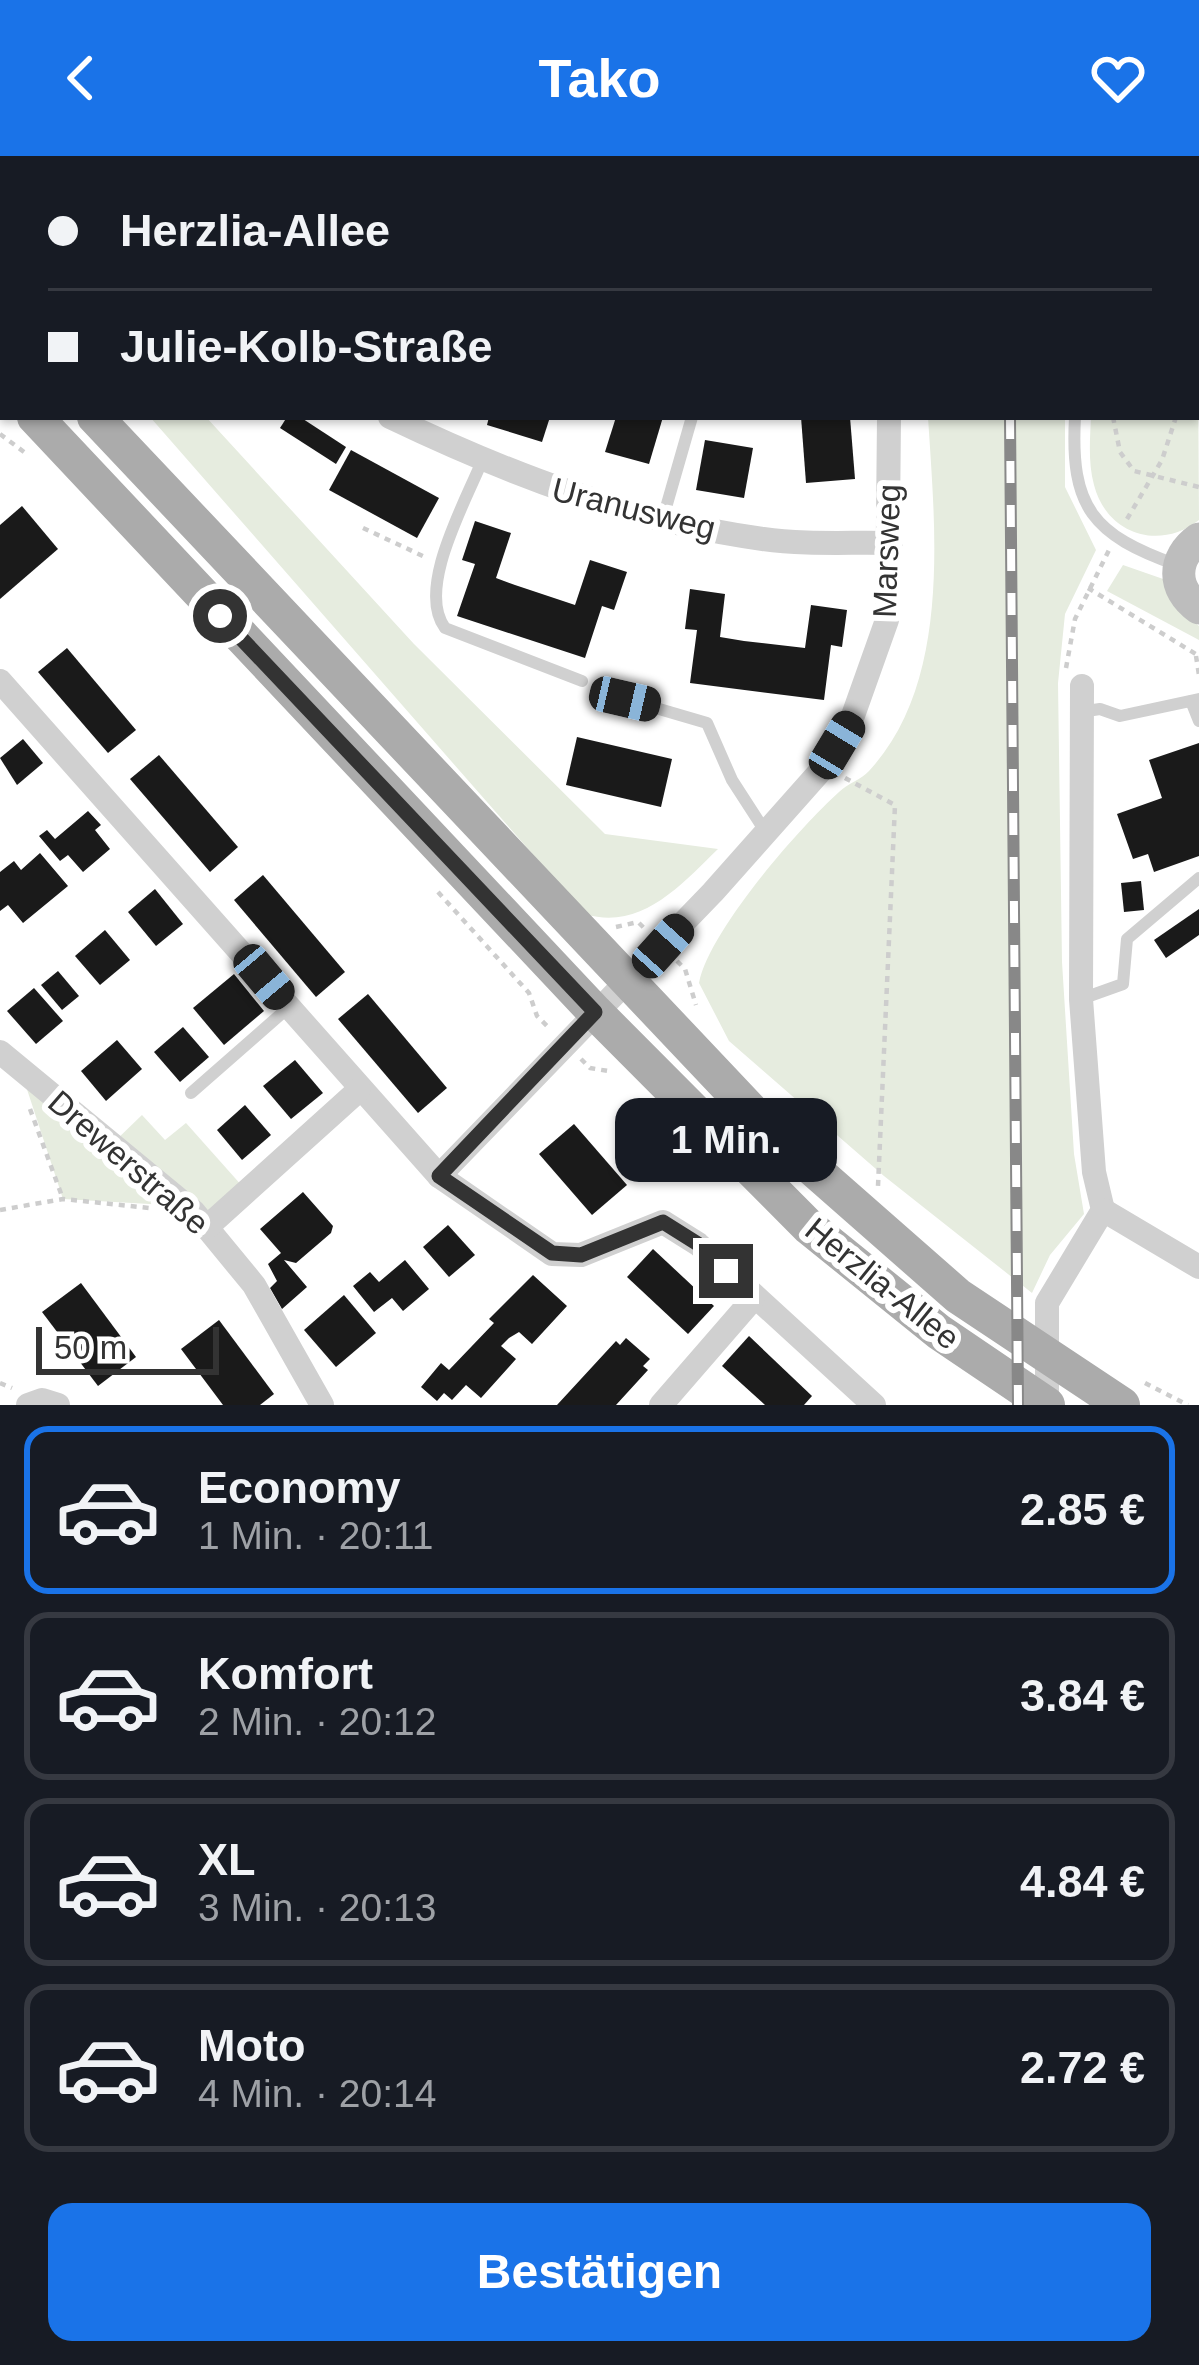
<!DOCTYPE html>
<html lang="de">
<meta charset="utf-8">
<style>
body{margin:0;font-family:Arial,sans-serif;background:#242831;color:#f1f3f6;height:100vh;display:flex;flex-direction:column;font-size:45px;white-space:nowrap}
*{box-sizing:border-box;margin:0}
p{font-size:39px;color:#9ea1a6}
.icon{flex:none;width:66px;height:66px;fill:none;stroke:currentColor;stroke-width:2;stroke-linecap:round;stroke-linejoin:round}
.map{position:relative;height:1249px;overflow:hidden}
.sheet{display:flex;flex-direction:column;background:#171b24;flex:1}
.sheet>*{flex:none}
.guide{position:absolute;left:0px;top:0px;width:1200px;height:264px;box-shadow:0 3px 9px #0004;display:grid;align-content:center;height:264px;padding:0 48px;background:#171b24}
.scale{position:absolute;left:36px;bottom:30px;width:183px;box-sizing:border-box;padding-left:12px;border:6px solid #333;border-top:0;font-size:33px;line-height:42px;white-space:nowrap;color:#333;-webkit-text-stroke:9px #fff;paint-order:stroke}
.end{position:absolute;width:54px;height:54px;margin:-27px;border:15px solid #333;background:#fff;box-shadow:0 0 0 6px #fff}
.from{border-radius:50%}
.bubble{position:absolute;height:84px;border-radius:24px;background:#171b24;box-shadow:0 3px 9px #0004;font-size:39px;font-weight:700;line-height:84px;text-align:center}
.car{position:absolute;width:36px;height:72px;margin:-36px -18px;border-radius:15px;box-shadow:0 0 9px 3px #0007;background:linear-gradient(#222 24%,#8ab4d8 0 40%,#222 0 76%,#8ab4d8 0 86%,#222 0)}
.guide b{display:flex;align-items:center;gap:42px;height:114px;font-size:45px}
.guide b+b{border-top:3px solid #363941}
.guide i{width:30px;height:30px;background:#f1f3f6}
ul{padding:21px 0 0;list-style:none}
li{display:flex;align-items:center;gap:36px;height:168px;margin:0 24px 18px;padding:0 24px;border:6px solid #363941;border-radius:24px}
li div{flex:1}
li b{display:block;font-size:45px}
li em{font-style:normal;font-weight:700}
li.current{border-color:#1a73e8}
li>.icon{width:108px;height:108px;stroke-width:1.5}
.primary-button{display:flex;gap:24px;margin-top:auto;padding:24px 48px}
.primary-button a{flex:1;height:138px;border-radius:24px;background:#1a73e8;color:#fff;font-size:48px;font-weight:700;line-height:138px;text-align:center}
header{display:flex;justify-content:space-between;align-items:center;height:156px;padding:0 48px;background:#1a73e8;color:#fff;font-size:54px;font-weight:700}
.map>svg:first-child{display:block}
</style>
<header><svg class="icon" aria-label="back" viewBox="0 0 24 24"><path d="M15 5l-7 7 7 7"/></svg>Tako<svg class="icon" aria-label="heart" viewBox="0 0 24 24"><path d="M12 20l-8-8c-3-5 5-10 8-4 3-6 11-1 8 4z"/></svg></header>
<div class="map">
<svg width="1199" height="1249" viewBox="0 0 1199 1249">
<rect width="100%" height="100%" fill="#fff"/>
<g fill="#e6ecdf">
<path d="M1197,44L1199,364C1160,395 1107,379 1094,329C1088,307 1090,283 1091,261H1197Z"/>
<path d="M150,261H206L414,488L605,678L718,693C681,729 641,775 585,758Z"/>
<path d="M928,261H1065V331L1096,394L1065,458L1058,527L1062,806L1074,998L1084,1058L1050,1099L1032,1137L884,1020L729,885L699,827C709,775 798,673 839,636C848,627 861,624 869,615C952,525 935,373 928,261Z"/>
<polygon points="1123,409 1166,424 1184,457 1199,470 1199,484 1107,435"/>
<polygon points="20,912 112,988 142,959 165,984 186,967 243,1031 203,1066 184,1050 63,1043"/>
</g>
<g fill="#1a1a1a">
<polygon points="287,261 300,261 346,291 336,308 280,272"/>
<polygon points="489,261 550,261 542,286 487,269"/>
<polygon points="616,261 663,261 649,308 605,296"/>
<polygon points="801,261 850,261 855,323 806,327"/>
<polygon points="705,284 753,292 744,342 696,334"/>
<polygon points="351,294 439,342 417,382 329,334"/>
<polygon points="22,350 58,393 0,443 0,369"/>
<polygon points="475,365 511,377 496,422 515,429 575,449 590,404 627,416 614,454 602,450 585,502 457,460 475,408 462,404"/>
<polygon points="690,433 725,438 720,481 744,485 805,492 811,449 847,454 842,491 831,489 824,544 690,527 697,474 685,473"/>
<polygon points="67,492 136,574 108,597 38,516"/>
<polygon points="577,581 672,603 661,651 566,629"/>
<polygon points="23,583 43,607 17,629 0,602"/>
<polygon points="1199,587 1199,700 1154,716 1148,698 1133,703 1117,658 1162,642 1149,604"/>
<polygon points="159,599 238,691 210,716 130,623"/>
<polygon points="88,655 101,669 95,674 110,693 83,716 68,699 60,705 39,680 47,674 55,683"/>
<polygon points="40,697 68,730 23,767 8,749 0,755 0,716 14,705 21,714"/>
<polygon points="263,719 345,816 316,841 234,744"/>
<polygon points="1141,725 1144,754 1124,756 1121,727"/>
<polygon points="155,733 183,768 156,790 128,756"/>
<polygon points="1199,753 1199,779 1166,802 1154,784"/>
<polygon points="105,774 130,804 100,829 75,800"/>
<polygon points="58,815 79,840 62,854 41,829"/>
<polygon points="234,818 264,855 224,889 193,852"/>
<polygon points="34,832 63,865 36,888 7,855"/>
<polygon points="368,838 447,932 418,957 338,863"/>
<polygon points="183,871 209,901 180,926 154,896"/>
<polygon points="117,884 142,913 106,945 81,915"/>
<polygon points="295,904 323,937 291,963 263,930"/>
<polygon points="245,949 271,979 242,1004 217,974"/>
<polygon points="574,968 627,1029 592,1059 539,998"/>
<polygon points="303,1036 333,1070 331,1077 296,1107 284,1104 307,1131 282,1153 270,1132 277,1125 268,1108 281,1097 260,1073"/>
<polygon points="448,1069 475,1099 449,1121 423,1091"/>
<polygon points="653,1093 714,1150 688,1178 627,1121"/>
<polygon points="405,1104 429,1133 403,1155 392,1142 374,1156 353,1130 370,1116 379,1126"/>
<polygon points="533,1119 567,1150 532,1188 519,1176 509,1182 501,1190 516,1203 481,1242 466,1229 452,1244 444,1237 437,1245 421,1231 441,1207 449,1214 494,1167 489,1163"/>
<polygon points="81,1127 136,1201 98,1230 42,1156"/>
<polygon points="344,1139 376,1177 336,1211 304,1174"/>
<polygon points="219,1164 274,1238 260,1249 223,1249 181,1193"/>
<polygon points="749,1180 812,1240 804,1249 765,1249 722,1210"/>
<polygon points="626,1182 650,1203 643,1210 648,1214 616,1249 557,1249 616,1185 620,1189"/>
</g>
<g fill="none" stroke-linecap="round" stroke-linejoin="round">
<g stroke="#cdcdcd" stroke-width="4.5" stroke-dasharray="6 6" stroke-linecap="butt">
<polyline points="1126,0 1126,3"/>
<polyline points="0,62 3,64"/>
<polyline points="0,83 3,87"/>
<polyline points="1197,83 1199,80"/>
<polyline points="1113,261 1120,296 1134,315 1199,331"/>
<polyline points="0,278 24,296"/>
<polyline points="1127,363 1162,304 1176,261"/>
<polyline points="363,372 425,401"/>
<polyline points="1088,432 1199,500"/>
<polyline points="1196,500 1199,519"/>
<polyline points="1066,512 1075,463 1109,394"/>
<polyline points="845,622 895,649 878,1030"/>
<polyline points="438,736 529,837 537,860 547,870"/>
<polyline points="616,771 638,766 644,772"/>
<polyline points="677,805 685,813 696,849"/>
<polyline points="581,903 590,912 608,915"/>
<polyline points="30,953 63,1043"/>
<polyline points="0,1054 63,1043 149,1052"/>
<polyline points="0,1227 12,1232"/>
<polyline points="1145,1227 1188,1249"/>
</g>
<g stroke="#d0d0d0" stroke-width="12">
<polyline points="1101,3 1102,0"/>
<path d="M1075,261C1070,352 1093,379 1177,409"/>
<path d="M482,305C465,347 416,433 445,472L582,525"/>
<polyline points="663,362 692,261"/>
<polyline points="625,543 707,567 732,624 765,675"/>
<polyline points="1191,545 1199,565"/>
<polyline points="1080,556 1100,553 1120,560 1199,543"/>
<polyline points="1081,843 1123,828 1127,783 1199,722"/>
<polyline points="191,937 289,851"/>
</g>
<g stroke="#d0d0d0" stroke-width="24">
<polyline points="31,0 35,3"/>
<polyline points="838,0 840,3"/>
<polyline points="883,3 884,0"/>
<path d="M390,261C509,318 631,365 763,383C804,389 849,386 891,387"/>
<polyline points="0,525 439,1020 552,1098 581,1099 663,1066 698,1088 874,1249"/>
<polyline points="1082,530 1081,843 1094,1016 1103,1054"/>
<polyline points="0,896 194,1056 254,1129 322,1249"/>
<polyline points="439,1020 713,736 824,611 850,568 887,464 889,261"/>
<polyline points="207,1071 359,934"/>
<polyline points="28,1249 42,1244 58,1249"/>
<polyline points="661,1249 753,1143"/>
<polyline points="1047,1249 1047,1147 1103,1054 1199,1111"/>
</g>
<path stroke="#bdbdbd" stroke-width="33" d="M1199,383C1172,402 1172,433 1199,452"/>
<g stroke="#ababab" stroke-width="36">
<polyline points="0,155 3,158"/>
<polyline points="0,222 3,225"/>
<polyline points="35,261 595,856 809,1071 939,1176 1047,1249"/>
<polyline points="95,261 769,974 958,1140 1122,1249"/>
</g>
<g stroke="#888" stroke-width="12">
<g id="rail">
<polyline points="1001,0 1001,3"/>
<polyline points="1010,261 1018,1249"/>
</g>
</g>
<use href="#rail" stroke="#fff" stroke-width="8" stroke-dasharray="22" stroke-linecap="butt"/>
</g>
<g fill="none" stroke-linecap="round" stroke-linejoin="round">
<polyline stroke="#333" stroke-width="15" points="220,460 595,856 439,1020 552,1097 581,1099 663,1066 698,1088 726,1115"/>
</g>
<g text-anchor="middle" stroke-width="12" stroke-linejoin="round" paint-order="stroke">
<g font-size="33" fill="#333" stroke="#fff">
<text transform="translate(634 352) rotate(14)" y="12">Uranusweg</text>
<text transform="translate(886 395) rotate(-88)" y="12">Marsweg</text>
<text transform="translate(129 1006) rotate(41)" y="12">Drewerstraße</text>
<text transform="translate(883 1127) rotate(39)" y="12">Herzlia-Allee</text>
</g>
</g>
</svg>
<div class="scale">50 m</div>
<i class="end from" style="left:220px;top:460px"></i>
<i class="end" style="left:726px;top:1115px"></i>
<div class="bubble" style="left:615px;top:942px;width:222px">1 Min.</div>
<i class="car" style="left:625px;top:543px;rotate:103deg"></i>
<i class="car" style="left:837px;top:589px;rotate:31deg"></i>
<i class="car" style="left:663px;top:790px;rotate:42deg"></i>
<i class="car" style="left:264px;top:821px;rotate:140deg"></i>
<div class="guide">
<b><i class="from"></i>Herzlia-Allee</b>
<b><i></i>Julie-Kolb-Straße</b>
</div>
</div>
<section class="sheet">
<ul>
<li class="current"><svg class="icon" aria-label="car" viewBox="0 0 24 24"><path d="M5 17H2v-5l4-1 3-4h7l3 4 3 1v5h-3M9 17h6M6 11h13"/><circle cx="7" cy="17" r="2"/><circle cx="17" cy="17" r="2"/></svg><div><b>Economy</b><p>1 Min. · 20:11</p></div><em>2.85 €</em></li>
<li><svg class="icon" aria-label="car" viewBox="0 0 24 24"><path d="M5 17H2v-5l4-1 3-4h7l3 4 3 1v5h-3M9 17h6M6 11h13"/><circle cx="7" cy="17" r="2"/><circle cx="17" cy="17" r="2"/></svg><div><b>Komfort</b><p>2 Min. · 20:12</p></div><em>3.84 €</em></li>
<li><svg class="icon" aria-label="car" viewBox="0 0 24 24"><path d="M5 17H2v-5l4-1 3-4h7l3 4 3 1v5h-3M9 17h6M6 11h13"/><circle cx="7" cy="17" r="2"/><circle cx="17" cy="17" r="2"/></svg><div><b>XL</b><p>3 Min. · 20:13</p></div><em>4.84 €</em></li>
<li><svg class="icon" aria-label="car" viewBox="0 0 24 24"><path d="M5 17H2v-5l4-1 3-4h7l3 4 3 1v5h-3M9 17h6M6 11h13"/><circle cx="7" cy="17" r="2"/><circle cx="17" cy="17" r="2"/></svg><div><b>Moto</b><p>4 Min. · 20:14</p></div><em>2.72 €</em></li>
</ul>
<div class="primary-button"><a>Bestätigen</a></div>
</section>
